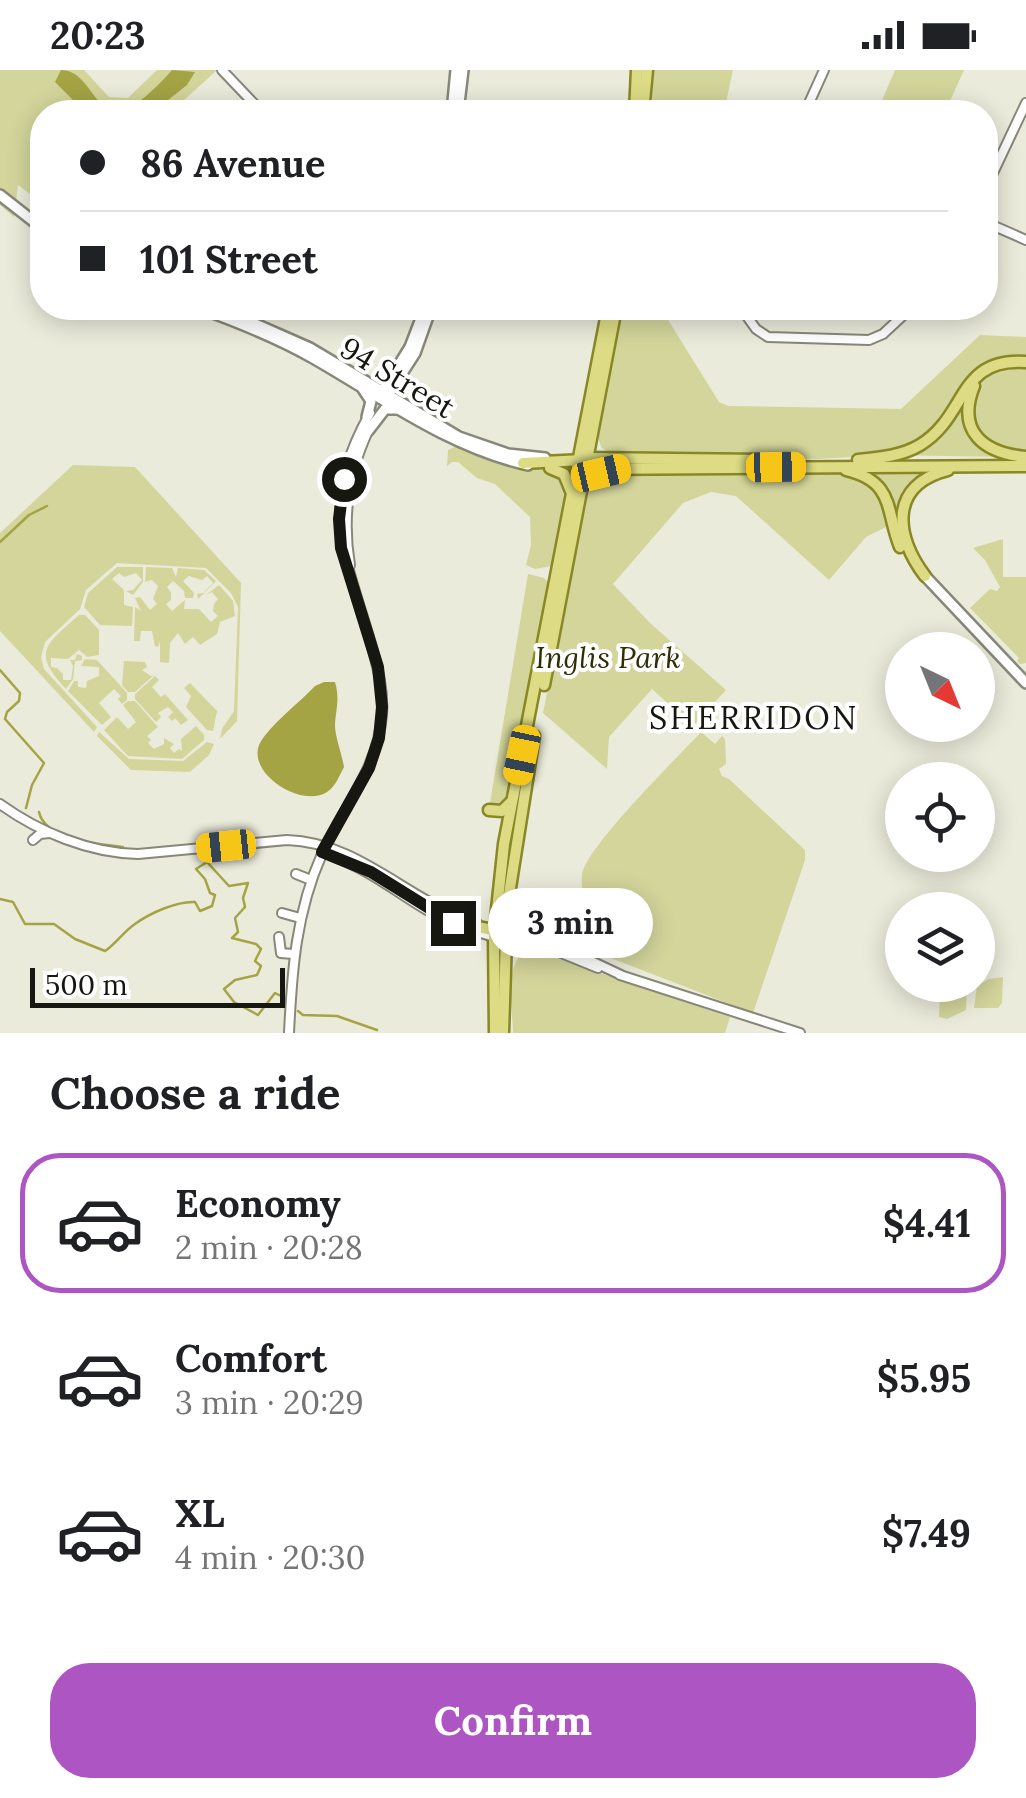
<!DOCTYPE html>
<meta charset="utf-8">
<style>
body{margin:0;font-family:Lora,serif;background:#f2f2f2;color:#202124;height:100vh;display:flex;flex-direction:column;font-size:38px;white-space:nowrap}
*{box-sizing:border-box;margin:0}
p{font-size:32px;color:#757577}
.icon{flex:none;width:55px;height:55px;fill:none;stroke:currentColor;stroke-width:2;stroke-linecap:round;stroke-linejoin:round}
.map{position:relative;height:963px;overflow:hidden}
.side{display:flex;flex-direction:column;background:#fff;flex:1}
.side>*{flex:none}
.hud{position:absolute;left:30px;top:30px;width:968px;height:220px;border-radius:40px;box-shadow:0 5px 25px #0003;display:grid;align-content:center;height:220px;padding:0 50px;background:#fff}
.needle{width:65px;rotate:137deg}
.fabs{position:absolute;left:885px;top:562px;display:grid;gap:20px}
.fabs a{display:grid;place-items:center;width:110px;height:110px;border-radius:50%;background:#fff;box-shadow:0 5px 25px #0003;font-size:50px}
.scale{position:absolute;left:30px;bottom:25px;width:255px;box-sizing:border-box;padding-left:10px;border:5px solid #171711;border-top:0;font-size:28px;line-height:35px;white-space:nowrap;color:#171711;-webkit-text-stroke:8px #fff;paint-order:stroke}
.end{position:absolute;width:45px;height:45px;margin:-22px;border:12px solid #171711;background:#fff;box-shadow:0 0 0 5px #fff}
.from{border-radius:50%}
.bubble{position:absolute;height:70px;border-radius:35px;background:#fff;box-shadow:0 5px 25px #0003;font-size:32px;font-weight:700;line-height:70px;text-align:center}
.car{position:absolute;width:30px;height:60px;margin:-30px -15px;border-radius:12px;box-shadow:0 0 8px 2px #0007;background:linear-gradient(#f5c518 24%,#345 0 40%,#f5c518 0 76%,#345 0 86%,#f5c518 0)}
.hud b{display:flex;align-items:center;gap:35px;height:95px;font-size:38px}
.hud b+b{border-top:2px solid #e0e0e0}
.hud i{width:25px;height:25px;background:#202124}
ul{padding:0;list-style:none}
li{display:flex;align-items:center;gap:30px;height:140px;margin:0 20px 15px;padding:0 30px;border:5px solid transparent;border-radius:40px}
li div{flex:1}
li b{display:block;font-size:38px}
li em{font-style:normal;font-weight:700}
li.on{border-color:#ac55c3}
li>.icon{width:90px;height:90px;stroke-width:1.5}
h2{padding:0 50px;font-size:45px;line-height:120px}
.button{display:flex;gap:20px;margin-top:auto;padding:20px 50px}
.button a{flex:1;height:115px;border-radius:40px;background:#ac55c3;color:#fff;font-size:40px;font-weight:700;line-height:115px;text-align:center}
.status{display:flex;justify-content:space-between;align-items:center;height:70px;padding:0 50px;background:#fff;direction:ltr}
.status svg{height:28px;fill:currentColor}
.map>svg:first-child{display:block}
</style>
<div class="status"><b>20:23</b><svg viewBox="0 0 49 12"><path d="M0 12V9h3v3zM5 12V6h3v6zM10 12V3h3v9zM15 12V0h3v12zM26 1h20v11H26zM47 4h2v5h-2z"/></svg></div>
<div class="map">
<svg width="1026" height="963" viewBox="0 0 1026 963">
<rect width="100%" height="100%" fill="#ebebdb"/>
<g fill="#d3d59b">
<polygon points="0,0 84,0 109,27 128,28 157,0 217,0 171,42 42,42 42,133 18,115 14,147 0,135"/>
<polygon points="652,0 733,0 724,42 648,42"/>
<polygon points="895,0 964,0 945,42 877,42"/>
<path d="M621,238H666L665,245L719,332L728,336L901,339L980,265L1026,267V289C1016,289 1005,287 995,291C955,306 952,365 894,385C928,381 946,352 964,326C975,361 965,365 1003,387L888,385L817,389L609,383L601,377L598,366Z"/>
<path d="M1011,296L1026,298V384C1015,382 996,380 988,373C968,357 964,317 987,303C994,299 1003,298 1011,296Z"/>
<path d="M457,376L500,393L556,402C577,416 562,477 552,496L535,499L526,495L531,475L530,447L495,414L477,408L458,392H452L447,396L448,380Z"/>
<polygon points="73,395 135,397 241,513 237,651 220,669 222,659 234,641 238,537 231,523 206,498 117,493 86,520 80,539 45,572 41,587 44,599 97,657 94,662 0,561 0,463"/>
<polygon points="930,401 890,455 866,467 829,510 736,426 711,422 683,433 613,514 650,553 726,620 693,656 652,619 609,667 607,699 543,643 589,419 596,408 611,404"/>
<polygon points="1003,469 1003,507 1026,507 1026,593 1020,594 1017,591 1019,588 970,538 990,519 997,521 1000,517 985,490 973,478"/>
<polygon points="117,497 143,497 143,512 133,525 126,521 133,520 142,510 136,503 124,507 119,503 112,509 124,520 124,535 133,537 132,556 100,555 84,537 88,523"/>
<polygon points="146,497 172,498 176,507 178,498 204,500 216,511 198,529 197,524 203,523 213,513 207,506 202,510 189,506 183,511 194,523 193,528 185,528 184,521 173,511 167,517 171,522 171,530 166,534 172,541 185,530 184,539 199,539 211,552 218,546 213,541 214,534 218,529 212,522 206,525 219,515 233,531 235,546 220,552 217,564 200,575 193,567 185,574 178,563 170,573 169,593 160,592 160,571 158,577 155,576 152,561 141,561 140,571 134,571 135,537 141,541 135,528 140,527 150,540 157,534 153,529 158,516 152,510 145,512"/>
<polygon points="528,504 544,508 550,514 506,736 489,739"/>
<path d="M79,545H85L99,560V585L87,587L79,580L68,589L51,588V597L57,598L63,604V610H71L73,596L70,590H75L77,584L82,586V590L75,591L73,609L66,619C31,581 46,575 79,545Z"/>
<polygon points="85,589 97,590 127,623 127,630 122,634 118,629 121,626 114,619 99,633 111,647 102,655 68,621 74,611 78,611 78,617 86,618 87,611 99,606 99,597 81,596"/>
<polygon points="124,591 145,592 147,597 142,600 151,606 154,605 135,622 128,622 122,615"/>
<polygon points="155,606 159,610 152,617 161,627 165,624 188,650 181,655 175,648 172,651 168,647 173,642 168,637 158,643 161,647 156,652 135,629 135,624"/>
<polygon points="190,613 217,641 213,661 207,660 186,637 191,626 184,618"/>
<polygon points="128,631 135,631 158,657 147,666 151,670 148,673 154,679 164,674 164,668 174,674 170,678 174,683 179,679 182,681 181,669 196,656 204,665 204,670 182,689 128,686 104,660 117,647 128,659 136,652 123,635"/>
<polygon points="99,662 129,689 183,691 207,672 214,674 209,685 190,702 131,700 97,666"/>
<path d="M701,662L715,674L722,666L725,669L726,694L719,699L722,706L729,709L805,780V790L753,943L590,880C601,848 579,834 582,805C585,778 678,687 701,662Z"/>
<path d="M529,879L730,947L725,963H513C513,938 502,891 529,879Z"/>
<polygon points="1003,907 1002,933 998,938 974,938 977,916 989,909"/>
<polygon points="967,915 966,940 947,949 939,947 940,923 943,919"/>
</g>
<g fill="#a4a445">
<path d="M61,0C102,0 92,91 172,0L195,2L187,15L153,42H81L78,35L55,12Z"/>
<path d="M324,612H335C340,629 336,638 335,655C335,667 342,684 344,697C339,706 336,716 327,722C301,739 245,702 260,673C270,655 300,632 315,616Z"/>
</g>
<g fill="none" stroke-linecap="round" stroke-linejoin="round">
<g stroke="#a4a445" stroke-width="2.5">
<polyline points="0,472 29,445 47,436"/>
<polyline points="0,600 20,623 19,631 7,642 5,649 44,693 32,715 26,738"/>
<path d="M39,742C45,770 99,774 123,777"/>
<path d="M0,829L13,832L25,854H54L75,869L105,881C116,874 123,862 135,854C150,843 177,831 195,832L200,841L212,836L215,825L210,823L205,809L196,799L207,792L229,816L248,813L243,828L245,837L235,848L238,862L232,868L256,874L261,879L255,891L261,896L257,905L235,910L224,919L234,932L258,945L275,923L283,927"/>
<polyline points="298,941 303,945 337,946 377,960"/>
</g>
<g stroke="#878879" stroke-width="12">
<g id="tertiary">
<polyline points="222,0 262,42"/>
<polyline points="805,42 824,0"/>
<polyline points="985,120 1026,33"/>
<polyline points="985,152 1026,170"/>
<polyline points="741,238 756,259 768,267 869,270 883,264 911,238"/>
<path d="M350,495C342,447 348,403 369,359"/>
<path d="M0,734C39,762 89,783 138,784L287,770C360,772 410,833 477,853"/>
<polyline points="33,770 40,764 49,763"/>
<path d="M332,786C378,802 411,836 455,854"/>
<polyline points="296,804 311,810"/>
<polyline points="282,843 300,848"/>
<polyline points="468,859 497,868"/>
<polyline points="279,867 281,883 293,884"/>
<polyline points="511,871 556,881 598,898"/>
<polyline points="553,873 621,905"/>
<polyline points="620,905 800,963"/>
<path d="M289,963C292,901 296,842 322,784C343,737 378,699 382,645C384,619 377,595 370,570C343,479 319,435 370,343"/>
</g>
</g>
<g stroke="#878879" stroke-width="14">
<g id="secondary">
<polyline points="452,42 456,0"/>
<polyline points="458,42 463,0"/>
<polyline points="0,125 42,158"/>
<path d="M199,238C238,252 276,267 313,288C383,328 448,377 528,395"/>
<polyline points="219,238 310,278 459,367 508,384 545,388"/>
<polyline points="363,319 371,331 367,347"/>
<polyline points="381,324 410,277 425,238"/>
<polyline points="386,328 415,283 431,238"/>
<polyline points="368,361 385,339 399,339"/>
<polyline points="925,506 1026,613"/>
</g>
</g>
<g stroke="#898827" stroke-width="15">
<g id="primary">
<polyline points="635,42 637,0"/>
<polyline points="643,42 647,0"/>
<path d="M974,316C956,361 983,383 1026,387"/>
<polyline points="584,388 767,390"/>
<path d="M858,390C878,388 902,386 920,375C968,346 957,287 1026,292"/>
<polyline points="523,393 583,390"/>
<polyline points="550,398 564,404 571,421"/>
<polyline points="582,399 1026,396"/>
<path d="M846,400C895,412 885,439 900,477"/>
<path d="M925,506C895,467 888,415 948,400"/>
<polyline points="544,615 616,238"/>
<polyline points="489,740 502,741 510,733"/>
<polyline points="508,842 513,854 529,866"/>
<polyline points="453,853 500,861"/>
<polyline points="500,865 557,874"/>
<polyline points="495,963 494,867 504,774 608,238"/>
<polyline points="503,963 507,837 534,666"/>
</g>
</g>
<use href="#tertiary" stroke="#fff" stroke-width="8"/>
<use href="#secondary" stroke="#fff" stroke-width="9"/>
<use href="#primary" stroke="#dddc85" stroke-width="10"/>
</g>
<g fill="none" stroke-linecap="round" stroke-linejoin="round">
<polyline stroke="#171711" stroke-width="12" points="344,409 339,449 341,478 378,597 382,637 379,668 369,698 322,782 371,802 453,853"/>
</g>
<g text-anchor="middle" stroke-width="8" stroke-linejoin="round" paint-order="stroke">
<g font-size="30" fill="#171711" stroke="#fff">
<text transform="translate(397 308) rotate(31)" y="10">94 Street</text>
</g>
<g font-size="30" font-style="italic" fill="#2e2d04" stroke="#fff">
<text x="608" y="598">Inglis Park</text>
</g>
<g font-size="32" letter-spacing="2.5" fill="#171711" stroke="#fff">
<text x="754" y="659">SHERRIDON</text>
</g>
</g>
</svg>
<div class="fabs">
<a><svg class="needle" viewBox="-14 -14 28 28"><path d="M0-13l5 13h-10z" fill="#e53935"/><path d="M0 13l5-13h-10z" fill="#757577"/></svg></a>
<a><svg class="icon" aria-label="locate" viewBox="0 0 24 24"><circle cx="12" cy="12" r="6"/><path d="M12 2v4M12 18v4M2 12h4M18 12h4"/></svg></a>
<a><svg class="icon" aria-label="layers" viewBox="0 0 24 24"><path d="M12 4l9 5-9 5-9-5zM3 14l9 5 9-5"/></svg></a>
</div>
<div class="scale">500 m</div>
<i class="end from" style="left:344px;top:409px"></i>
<i class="end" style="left:453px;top:853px"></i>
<div class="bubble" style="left:488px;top:818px;width:165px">3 min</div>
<i class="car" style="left:776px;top:397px;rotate:89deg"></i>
<i class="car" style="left:601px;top:403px;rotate:77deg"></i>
<i class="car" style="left:522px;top:685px;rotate:192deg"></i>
<i class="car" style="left:226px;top:776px;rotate:264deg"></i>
<div class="hud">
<b><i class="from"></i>86 Avenue</b>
<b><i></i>101 Street</b>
</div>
</div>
<section class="side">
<h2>Choose a ride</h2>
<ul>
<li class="on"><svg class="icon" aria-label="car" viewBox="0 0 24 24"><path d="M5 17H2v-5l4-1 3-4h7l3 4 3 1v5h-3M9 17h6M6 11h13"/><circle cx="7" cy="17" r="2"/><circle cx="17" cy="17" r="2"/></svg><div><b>Economy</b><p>2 min · 20:28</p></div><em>$4.41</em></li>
<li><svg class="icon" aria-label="car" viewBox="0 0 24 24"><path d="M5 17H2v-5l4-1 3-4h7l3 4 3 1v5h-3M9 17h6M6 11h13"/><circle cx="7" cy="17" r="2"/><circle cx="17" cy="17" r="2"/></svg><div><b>Comfort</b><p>3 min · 20:29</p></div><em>$5.95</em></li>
<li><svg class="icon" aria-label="car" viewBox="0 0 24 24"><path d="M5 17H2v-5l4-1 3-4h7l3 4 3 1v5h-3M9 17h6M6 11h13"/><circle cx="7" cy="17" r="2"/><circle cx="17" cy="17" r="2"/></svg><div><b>XL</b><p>4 min · 20:30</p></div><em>$7.49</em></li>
</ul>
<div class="button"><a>Confirm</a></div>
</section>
